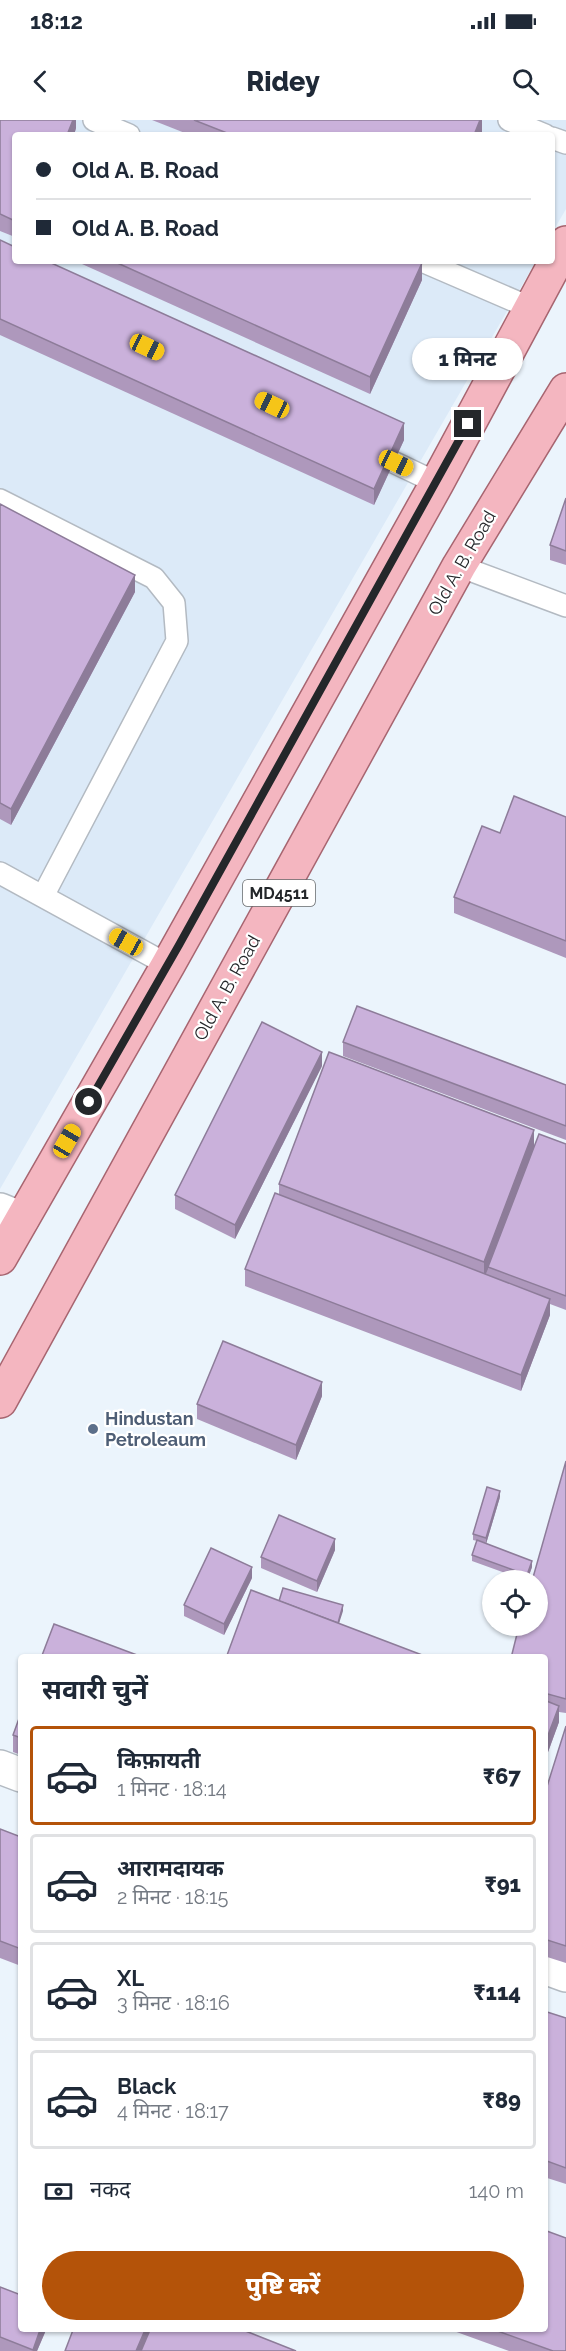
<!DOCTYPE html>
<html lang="hi">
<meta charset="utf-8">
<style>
body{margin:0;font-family:Raleway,"Noto Sans Devanagari",sans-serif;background:#f6f6f7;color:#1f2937;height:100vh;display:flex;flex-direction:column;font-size:22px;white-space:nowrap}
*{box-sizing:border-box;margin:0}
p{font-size:20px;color:#747a83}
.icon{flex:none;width:33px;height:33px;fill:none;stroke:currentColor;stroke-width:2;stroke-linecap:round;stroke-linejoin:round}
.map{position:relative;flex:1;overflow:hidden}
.details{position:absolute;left:18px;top:1534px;width:530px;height:678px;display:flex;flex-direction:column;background:#fff;border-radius:6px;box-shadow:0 2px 4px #0004}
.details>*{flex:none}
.banner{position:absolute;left:12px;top:12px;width:543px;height:132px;border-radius:6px;box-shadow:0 2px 4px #0004;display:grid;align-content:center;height:132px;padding:0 24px;background:#fff}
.buttons{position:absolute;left:482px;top:1450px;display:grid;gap:12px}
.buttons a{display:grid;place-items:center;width:66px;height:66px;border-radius:50%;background:#fff;box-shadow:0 2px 4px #0004;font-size:30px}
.end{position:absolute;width:27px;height:27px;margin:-14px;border:8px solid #24272a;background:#fff;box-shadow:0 0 0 3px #fff}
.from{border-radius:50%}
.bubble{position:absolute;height:42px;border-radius:21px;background:#fff;box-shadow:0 2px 4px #0004;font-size:20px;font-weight:800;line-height:42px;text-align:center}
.car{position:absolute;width:18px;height:36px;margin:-18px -9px;border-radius:8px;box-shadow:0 0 4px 2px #0007;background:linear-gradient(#f5c518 24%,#345 0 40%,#f5c518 0 76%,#345 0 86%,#f5c518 0)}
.banner b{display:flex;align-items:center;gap:21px;height:57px;font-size:22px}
.banner b+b{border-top:2px solid #e0e1e3}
.banner i{width:15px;height:15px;background:#1f2937}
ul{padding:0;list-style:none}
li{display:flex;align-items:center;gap:18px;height:99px;margin:0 12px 9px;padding:0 12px;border:3px solid #e0e1e3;border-radius:6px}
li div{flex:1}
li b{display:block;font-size:22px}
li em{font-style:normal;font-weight:800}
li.active{border-color:#b45309}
li>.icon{width:54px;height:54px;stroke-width:1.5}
h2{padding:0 24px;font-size:27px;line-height:72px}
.pay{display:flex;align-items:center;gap:15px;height:66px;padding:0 24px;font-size:22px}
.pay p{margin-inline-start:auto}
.primary-button{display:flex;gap:12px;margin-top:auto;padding:12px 24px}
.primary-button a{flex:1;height:69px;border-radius:36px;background:#b45309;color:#fff;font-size:24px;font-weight:800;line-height:69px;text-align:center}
.status{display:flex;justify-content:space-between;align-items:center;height:42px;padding:0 30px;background:#fff;direction:ltr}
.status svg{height:16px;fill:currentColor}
header{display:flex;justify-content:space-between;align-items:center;height:78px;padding:0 24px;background:#fff;font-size:27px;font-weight:800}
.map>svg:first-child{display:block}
</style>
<div class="status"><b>18:12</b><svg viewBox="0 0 49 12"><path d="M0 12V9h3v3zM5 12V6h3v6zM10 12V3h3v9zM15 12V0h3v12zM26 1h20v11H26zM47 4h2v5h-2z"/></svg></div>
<header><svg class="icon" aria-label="back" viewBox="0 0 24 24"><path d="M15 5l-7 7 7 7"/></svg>Ridey<svg class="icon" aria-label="search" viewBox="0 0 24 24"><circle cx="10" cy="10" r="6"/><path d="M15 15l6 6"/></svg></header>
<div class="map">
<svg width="566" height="2231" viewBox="0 0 566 2231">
<rect width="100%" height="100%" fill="#ebf4fc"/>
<polygon fill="#dceaf8" points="0,0 566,0 566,89 552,113 552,15 15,15 15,141 536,141 0,1069"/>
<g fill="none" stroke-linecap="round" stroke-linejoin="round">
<g stroke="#b3bac2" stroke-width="24">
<g id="lane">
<polyline points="94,0 129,15"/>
<polyline points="509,0 545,15"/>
<polyline points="552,18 566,23"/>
<polyline points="422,141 531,188"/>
<polyline points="368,330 437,363"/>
<polyline points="0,380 154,458 174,483 177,521 43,776"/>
<polyline points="459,446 566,486"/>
<polyline points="0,753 168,845"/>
</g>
</g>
<g stroke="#b3bac2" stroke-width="36">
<g id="street">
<polyline points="0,1090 22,1099"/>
<polyline points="0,1647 21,1655"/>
<polyline points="544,1847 566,1855"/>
</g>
</g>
<g stroke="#a76570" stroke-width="36">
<g id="primary">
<polyline points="0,1138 168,845 437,363 566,123"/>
<polyline points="0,1281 459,446 566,270"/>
</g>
</g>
<use href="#lane" stroke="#fff" stroke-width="21"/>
<use href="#street" stroke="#fff" stroke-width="33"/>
<use href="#primary" stroke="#f4b6c0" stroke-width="33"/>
</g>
<g fill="#ae98bc">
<polygon points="0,0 76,0 76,8 74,15 15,15 15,117 0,111"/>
<polygon points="152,0 482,0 482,12 481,15 190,15"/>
<polygon points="0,120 404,320 374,385 0,215"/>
<polygon points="82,141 417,141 422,160 370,274 82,144"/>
<polygon points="566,378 566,445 550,440 550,425"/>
<polygon points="0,384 135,472 11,705 0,699"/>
<polygon points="566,697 566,838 454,793 454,777 500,713"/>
<polygon points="343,922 566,965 566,1020 343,936"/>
<polygon points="322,946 235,1119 175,1089 175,1075"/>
<polygon points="566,1024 566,1190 550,1184 550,1195 521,1271 245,1166 245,1149 279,1075 279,1064 534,1025"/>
<polygon points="322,1276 296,1340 197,1299 197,1284"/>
<polygon points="566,1341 566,1593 559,1592 559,1602 544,1643 544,1538"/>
<polygon points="500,1377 486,1424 532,1447 527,1461 472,1441 472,1435 477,1421 473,1420 473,1414"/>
<polygon points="335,1430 317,1472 261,1448 261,1437"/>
<polygon points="252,1458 224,1515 184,1496 184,1485"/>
<polygon points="21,1593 21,1635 13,1632 13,1615"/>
<polygon points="566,1606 566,1843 544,1836 544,1676"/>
<polygon points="0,1709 21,1717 21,1846 0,1838"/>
<polygon points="544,1891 566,1898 566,2064 544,2057"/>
<polygon points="0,2167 21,2210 46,2210 37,2231 0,2231"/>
<polygon points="451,2210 544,2210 566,2231 509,2231"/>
</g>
<g fill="#8d7c99">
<polygon points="73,0 76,0 76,8 74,15 67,15"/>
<polygon points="480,0 482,0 482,12 481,15 474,15"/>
<polygon points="422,143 422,160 370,274 370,257"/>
<polygon points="404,303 404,320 374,385 374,369"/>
<polygon points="135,455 135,472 11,705 11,689"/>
<polygon points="322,932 322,946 235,1119 235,1105"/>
<polygon points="534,1010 534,1027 488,1147 488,1149 484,1158 484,1142"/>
<polygon points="550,1179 550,1195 521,1271 521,1255"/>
<polygon points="322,1262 322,1276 296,1340 296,1325"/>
<polygon points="500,1371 500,1377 486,1424 486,1418"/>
<polygon points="335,1419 335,1430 317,1472 317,1461"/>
<polygon points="532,1441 532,1447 527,1461 527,1455"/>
<polygon points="252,1447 252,1458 224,1515 224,1504"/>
<polygon points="343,1485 343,1491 336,1513 336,1507"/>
<polygon points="559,1586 559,1602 544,1643 544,1626"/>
<polygon points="40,2210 46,2210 37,2231 33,2231"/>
<polygon points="145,2210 150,2210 142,2231 136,2231"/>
</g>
<g fill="#cab1db" stroke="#8d7c99" stroke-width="1.5">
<polygon points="0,0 73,0 67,15 15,15 15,101 0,94"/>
<polygon points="194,0 480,0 474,15 232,15"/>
<polygon points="0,120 15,127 15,141 47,141 404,303 374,369 0,199"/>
<polygon points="113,141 417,141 422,143 370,257"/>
<polygon points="566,378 566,431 550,425"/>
<polygon points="0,384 135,455 11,689 0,683"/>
<polygon points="514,676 566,697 566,821 454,777 482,706 500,713"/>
<polygon points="357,886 566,965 566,1006 343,922"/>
<polygon points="262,902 322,932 235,1105 175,1075"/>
<polygon points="329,932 534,1010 484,1142 279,1064"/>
<polygon points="539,1014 566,1024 566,1176 488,1147"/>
<polygon points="275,1073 550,1179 521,1255 245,1149"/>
<polygon points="223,1221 322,1262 296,1325 197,1284"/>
<polygon points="566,1341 566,1579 544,1573 544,1538 511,1538 519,1506 537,1506 537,1461 532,1461"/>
<polygon points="487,1367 500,1371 486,1418 473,1414"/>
<polygon points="279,1395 335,1419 317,1461 261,1437"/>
<polygon points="477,1420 532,1441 527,1455 472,1435"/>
<polygon points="211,1428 252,1447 224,1504 184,1485"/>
<polygon points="283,1468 343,1485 338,1503 279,1481"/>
<polygon points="251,1470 430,1538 226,1538"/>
<polygon points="54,1504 145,1538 41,1538"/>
<polygon points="544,1580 559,1586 544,1626"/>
<polygon points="21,1593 21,1618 13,1615"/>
<polygon points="566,1606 566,1826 544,1819 544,1676"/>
<polygon points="0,1709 21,1717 21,1829 0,1821"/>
<polygon points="544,1891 566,1898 566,2048 544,2040"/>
<polygon points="544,2110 566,2118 566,2231 553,2231 495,2210 544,2210"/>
<polygon points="0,2167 21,2175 21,2210 40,2210 33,2230 0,2217"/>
<polygon points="73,2210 145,2210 136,2231 65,2231"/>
<polygon points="150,2210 243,2210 296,2231 141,2231"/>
</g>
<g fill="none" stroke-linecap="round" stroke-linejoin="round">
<polyline stroke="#24272a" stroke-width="8" points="89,982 179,825 468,304"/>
</g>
<circle fill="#5c6f8a" stroke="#fff" stroke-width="2" cx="93" cy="1309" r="6"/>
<g text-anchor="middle" stroke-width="4.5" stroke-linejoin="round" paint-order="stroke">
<rect fill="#fff" stroke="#66686a" stroke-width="1.5" x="243" y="760" width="72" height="26" rx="4.5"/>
<g font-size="16" font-weight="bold" fill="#24272a">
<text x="279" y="779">MD4511</text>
</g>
<g font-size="18" fill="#24272a" stroke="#fff">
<text transform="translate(462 443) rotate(-60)" y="6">Old A. B. Road</text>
<text transform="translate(227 868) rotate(-61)" y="6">Old A. B. Road</text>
</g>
<g font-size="18" font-weight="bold" fill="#4e5e75" stroke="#fff" text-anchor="start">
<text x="105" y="1305">Hindustan<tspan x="105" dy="21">Petroleaum</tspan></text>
</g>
</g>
</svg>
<div class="buttons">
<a><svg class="icon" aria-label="locate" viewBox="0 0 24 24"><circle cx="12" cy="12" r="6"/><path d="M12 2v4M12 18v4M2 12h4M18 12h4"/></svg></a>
</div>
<i class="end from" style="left:89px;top:982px"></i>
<i class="end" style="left:468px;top:304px"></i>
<div class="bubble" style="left:412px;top:218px;width:111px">1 मिनट</div>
<i class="car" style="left:147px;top:227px;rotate:115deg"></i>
<i class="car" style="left:272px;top:285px;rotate:295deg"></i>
<i class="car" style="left:396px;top:343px;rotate:115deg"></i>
<i class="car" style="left:126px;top:822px;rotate:299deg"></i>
<i class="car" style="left:67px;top:1021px;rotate:30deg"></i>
<div class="banner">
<b><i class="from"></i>Old A. B. Road</b>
<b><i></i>Old A. B. Road</b>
</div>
<section class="details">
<h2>सवारी चुनें</h2>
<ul>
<li class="active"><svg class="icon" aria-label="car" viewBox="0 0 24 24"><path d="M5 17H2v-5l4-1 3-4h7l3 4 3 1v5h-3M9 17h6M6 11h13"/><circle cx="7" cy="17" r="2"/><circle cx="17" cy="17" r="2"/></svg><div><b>किफ़ायती</b><p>1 मिनट · 18:14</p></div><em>₹67</em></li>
<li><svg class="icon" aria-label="car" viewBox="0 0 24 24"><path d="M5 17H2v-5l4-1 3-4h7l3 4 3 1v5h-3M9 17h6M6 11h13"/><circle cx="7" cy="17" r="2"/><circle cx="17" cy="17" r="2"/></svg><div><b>आरामदायक</b><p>2 मिनट · 18:15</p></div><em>₹91</em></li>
<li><svg class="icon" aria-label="car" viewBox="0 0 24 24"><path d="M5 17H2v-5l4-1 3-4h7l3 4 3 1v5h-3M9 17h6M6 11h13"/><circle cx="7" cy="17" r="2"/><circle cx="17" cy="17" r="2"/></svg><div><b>XL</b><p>3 मिनट · 18:16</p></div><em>₹114</em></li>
<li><svg class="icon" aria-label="car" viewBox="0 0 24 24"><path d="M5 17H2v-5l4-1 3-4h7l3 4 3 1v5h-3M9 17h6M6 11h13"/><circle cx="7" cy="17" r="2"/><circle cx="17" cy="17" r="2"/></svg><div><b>Black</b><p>4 मिनट · 18:17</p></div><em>₹89</em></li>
</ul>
<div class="pay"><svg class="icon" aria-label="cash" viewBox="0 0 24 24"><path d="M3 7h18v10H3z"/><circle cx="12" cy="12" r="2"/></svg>नकद<p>140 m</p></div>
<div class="primary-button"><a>पुष्टि करें</a></div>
</section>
</div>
